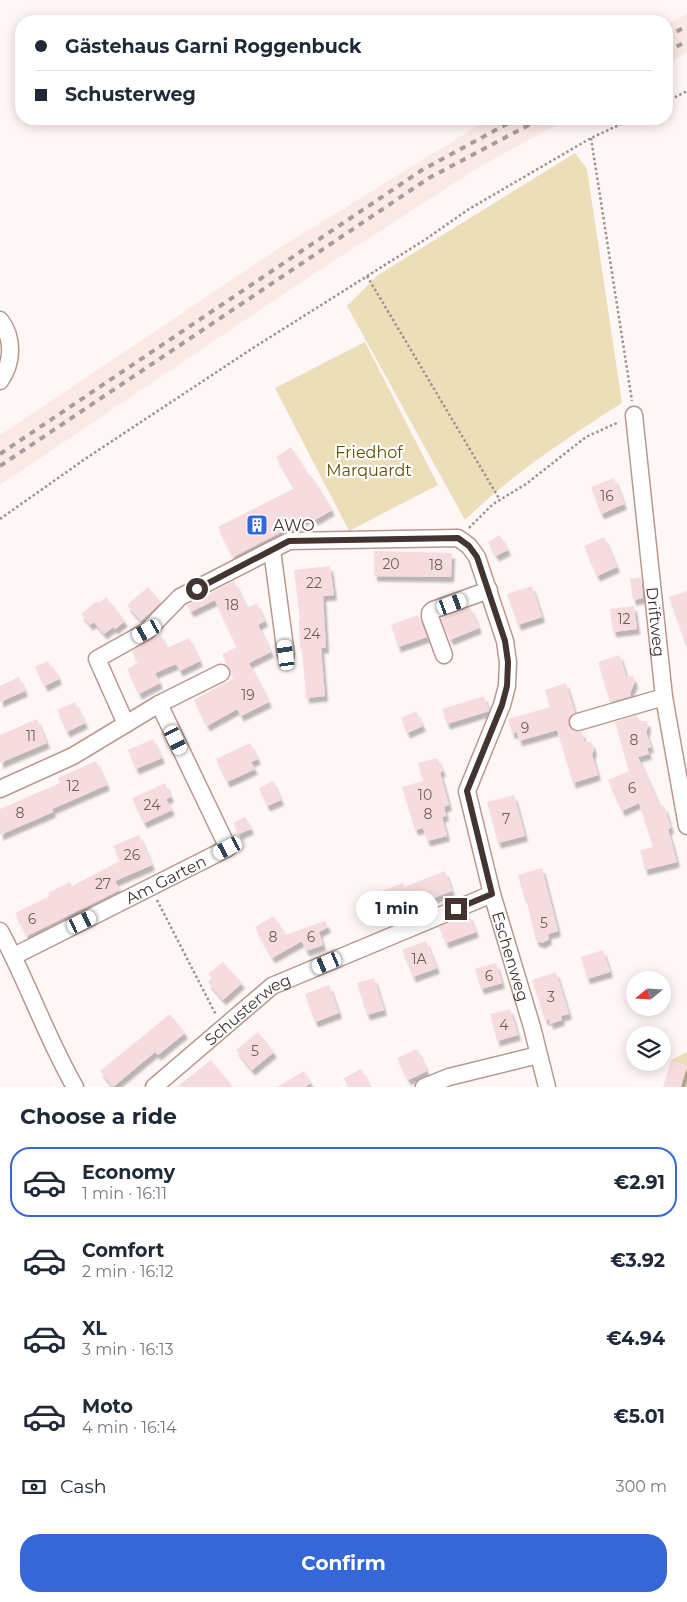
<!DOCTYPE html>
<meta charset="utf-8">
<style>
body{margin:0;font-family:Montserrat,sans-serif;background:#f6f6f7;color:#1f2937;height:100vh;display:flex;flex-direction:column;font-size:19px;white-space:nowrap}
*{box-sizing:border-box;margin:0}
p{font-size:16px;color:#747a83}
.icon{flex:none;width:28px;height:28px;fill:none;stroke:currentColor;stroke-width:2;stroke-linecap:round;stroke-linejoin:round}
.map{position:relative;height:1087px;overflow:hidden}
.panel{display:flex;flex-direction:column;background:#fff;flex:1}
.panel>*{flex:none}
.hud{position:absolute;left:15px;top:15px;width:658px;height:110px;border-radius:20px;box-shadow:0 2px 12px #0003;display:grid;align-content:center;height:110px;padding:0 20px;background:#fff}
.needle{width:32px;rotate:252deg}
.buttons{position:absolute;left:626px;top:971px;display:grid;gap:10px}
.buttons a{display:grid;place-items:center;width:45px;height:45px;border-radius:50%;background:#fff;box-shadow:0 2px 12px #0003;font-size:25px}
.end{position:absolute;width:22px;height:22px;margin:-11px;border:6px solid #423431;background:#fff;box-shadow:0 0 0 2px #fff}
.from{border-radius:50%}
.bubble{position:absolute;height:35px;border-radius:18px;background:#fff;box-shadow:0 2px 12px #0003;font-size:16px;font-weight:700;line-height:35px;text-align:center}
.car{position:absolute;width:15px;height:30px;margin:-15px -8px;border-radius:6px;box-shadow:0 0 4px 1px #0007;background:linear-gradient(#fff 24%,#345 0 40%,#fff 0 76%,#345 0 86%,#fff 0)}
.hud b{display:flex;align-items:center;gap:18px;height:48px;font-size:19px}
.hud b+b{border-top:1px solid #e0e1e3}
.hud i{width:12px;height:12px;background:#1f2937}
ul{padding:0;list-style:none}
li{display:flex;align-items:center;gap:15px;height:70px;margin:0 10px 8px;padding:0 10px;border:2px solid transparent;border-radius:20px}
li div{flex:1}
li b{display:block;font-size:19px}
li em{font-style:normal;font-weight:700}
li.current{border-color:#3667d6}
li>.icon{width:45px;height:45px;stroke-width:1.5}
h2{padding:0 20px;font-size:22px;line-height:60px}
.pay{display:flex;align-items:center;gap:12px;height:55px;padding:0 20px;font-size:19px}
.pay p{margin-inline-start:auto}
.primary-button{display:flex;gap:10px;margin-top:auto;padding:10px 20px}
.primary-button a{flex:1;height:58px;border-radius:20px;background:#3667d6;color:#fff;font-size:20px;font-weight:700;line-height:58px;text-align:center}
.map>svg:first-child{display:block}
</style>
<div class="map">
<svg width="687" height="1087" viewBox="0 0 687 1087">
<defs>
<filter id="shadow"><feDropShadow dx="3" dy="5.5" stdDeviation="1" flood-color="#0004"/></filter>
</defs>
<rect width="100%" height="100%" fill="#fef7f5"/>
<g fill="#fbe9e5">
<polygon points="687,14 687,53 666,64 666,25"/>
<polygon points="489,119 567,119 476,169 306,279 0,485 0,435 281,247"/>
</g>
<g fill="#eddeba">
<path d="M575,153L587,169L622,403C568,437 511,475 465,520L347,306L378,275Z"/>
<polygon points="365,342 438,485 349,531 275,388"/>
<polygon points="687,1052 687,1083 686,1087 676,1087 687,1066 671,1061 671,1060"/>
</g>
<g fill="#f7dcdf" filter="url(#shadow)">
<polygon points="291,447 308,475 310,474 332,510 315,520 312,516 233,557 218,527 295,488 276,457"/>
<polygon points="614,478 624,504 601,514 591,487"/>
<polygon points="500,535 508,550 496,556 488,542"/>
<polygon points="604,537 617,567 597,576 584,546"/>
<polygon points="374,551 452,553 451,577 374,576"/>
<polygon points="330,566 334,595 323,596 326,648 321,648 325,696 306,698 302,649 300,649 299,620 300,620 294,570"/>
<polygon points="641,577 643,598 633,600 630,579"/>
<polygon points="234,581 247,608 257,603 265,621 258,625 271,652 249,663 269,702 241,716 237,709 207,726 194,700 234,678 222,654 237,647 215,600 191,612 187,605"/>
<polygon points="532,586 542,617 518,625 507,594"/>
<polygon points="148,587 161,602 141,621 127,605"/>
<polygon points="687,591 687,643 685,643 669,597"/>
<polygon points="106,597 125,621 115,629 113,627 104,634 94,622 90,625 81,614 97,601 99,603"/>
<polygon points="634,606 637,629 613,632 610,609"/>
<polygon points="470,607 479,628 450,640 441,619"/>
<polygon points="418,615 427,637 398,647 391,625"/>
<polygon points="160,634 167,648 189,638 200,661 180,671 176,664 155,673 160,683 139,694 127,669 138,663 132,651"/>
<polygon points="620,655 626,676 633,676 635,682 630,693 631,696 610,702 598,662"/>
<polygon points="48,661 52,669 54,668 59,679 45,686 35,667"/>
<polygon points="19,677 25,691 0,702 0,686"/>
<polygon points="566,683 575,713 571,715 568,719 569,725 575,732 582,732 584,741 591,742 594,749 592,755 598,775 573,783 557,730 519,741 517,732 512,734 508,719 550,707 545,690"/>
<polygon points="484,696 489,711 447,724 442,709"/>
<polygon points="75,702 85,723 67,732 57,710"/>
<polygon points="416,711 423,726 407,733 401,718"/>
<polygon points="637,715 639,721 647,721 648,727 646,732 651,747 647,748 649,754 638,757 660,807 664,806 671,828 668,829 677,862 645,870 640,850 653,847 639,803 622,811 608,780 629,771 615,722"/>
<polygon points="37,719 47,743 0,763 0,735"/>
<polygon points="153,739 162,758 136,769 128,750"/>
<polygon points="250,743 258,759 251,762 255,769 227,782 216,759"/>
<polygon points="437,758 443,771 440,772 449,805 444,807 446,816 442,817 447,836 427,841 423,828 415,830 402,787 423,781 418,763"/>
<polygon points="96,761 107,785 52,809 53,812 0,835 0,809 60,783 58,778"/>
<polygon points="273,781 281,800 267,806 259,788"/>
<polygon points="165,783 171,797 166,799 172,810 144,823 132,798"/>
<polygon points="514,795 525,836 498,843 487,802"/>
<polygon points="245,817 251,829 239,834 233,823"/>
<polygon points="139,835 152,865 115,881 120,890 27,936 15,913 50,896 48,893 70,882 72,886 120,861 113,846"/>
<polygon points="542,868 558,931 548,934 549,939 542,943 536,941 526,897 524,898 518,875"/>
<polygon points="445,871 452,891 389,915 379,892 403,883 404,887"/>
<polygon points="469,915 476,932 446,943 439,927"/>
<polygon points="274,916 285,935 325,921 328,927 319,932 323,945 306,951 302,941 272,958 255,927"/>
<polygon points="426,941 437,968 413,977 402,950"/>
<polygon points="603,950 610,972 587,979 581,957"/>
<polygon points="223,962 242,983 223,1000 208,982 212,978 208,974"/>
<polygon points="496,963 502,983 481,989 475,969"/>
<polygon points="556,972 569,1014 561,1016 562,1020 550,1024 549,1019 545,1020 532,980"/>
<polygon points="374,978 384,1010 367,1015 357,983"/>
<polygon points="329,985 339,1013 315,1022 305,994"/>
<polygon points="510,1009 518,1035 497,1041 490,1014"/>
<polygon points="170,1014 185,1033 158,1055 155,1052 113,1087 100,1071"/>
<polygon points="258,1032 274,1052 252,1070 236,1050"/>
<polygon points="417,1049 427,1071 408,1080 397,1058"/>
<polygon points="211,1060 233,1087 177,1087"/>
<polygon points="671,1061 687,1066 681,1087 663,1087"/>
<polygon points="361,1069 370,1087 348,1087 344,1078"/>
<polygon points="304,1071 311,1083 305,1087 277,1087"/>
</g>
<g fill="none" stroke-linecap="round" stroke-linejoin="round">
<g stroke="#b8988f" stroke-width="19">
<g id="minor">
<path d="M0,320C14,338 13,363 0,381"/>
<path id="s1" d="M634,415L664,697L687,826"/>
<polyline points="272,550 286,655"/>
<polyline points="444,655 430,617 430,613 433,610 489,590"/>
<polyline points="578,722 664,697"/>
<path id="s2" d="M126,724L97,659L147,631L180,597L289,541L458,538L469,546L477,557L505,641L508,662L507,686L502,705L467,791L492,894L532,1027L547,1087"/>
<polyline points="0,789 73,756 159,704 221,673"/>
<path d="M0,931C28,982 46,1037 75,1087"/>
<path id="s3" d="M14,956L228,848L159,704"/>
<path id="s4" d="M154,1087L272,986L492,894"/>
<polyline points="424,1087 449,1077 538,1055"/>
</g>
</g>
<g stroke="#9e9391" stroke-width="2.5" stroke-dasharray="2.5 2.5" stroke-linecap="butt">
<polyline points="666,102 687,91"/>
<polyline points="591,138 632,401"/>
<polyline points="367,276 500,500"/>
<polyline points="0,519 85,459 253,348 426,239 469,209 591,138 632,119"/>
<polyline points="469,528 493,504 526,484 586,437 619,422"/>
<polyline points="157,900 216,1015"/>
</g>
<use href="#minor" stroke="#fff" stroke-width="16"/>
<g stroke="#a69c9a" stroke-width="4" stroke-dasharray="6 6" stroke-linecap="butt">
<polyline points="666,37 687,26"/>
<polyline points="666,52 687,41"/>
<polyline points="0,454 422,170 516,119"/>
<polyline points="0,466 429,178 540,119"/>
</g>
</g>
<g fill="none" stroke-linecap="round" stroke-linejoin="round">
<polyline stroke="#423431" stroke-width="6" points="197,589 289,541 458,538 469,546 477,557 505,641 508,662 507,686 502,705 467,791 492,894 456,909"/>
</g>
<defs>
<g id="building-square" transform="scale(1.125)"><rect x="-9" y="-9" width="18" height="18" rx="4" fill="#3667d6" stroke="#fff"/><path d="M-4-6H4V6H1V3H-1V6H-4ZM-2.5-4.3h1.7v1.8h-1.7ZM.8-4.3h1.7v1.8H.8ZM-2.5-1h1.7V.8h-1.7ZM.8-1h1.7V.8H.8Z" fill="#fff"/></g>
</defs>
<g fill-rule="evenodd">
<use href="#building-square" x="257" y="525"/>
</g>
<g text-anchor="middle" stroke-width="4.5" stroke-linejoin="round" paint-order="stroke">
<g font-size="14" fill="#6f5e5c">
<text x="607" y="501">16</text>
<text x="391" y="569">20</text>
<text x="436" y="570">18</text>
<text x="314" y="588">22</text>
<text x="232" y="610">18</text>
<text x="624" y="624">12</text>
<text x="312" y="639">24</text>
<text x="248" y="700">19</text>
<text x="525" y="733">9</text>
<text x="31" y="741">11</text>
<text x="634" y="745">8</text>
<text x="73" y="791">12</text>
<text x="632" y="793">6</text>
<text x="425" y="800">10</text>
<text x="152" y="810">24</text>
<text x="20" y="818">8</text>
<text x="428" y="819">8</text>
<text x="506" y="824">7</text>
<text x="132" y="860">26</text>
<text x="103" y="889">27</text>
<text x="32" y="924">6</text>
<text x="544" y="928">5</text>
<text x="273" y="942">8</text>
<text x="311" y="942">6</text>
<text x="419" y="964">1A</text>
<text x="489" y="981">6</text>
<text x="551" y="1002">3</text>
<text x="504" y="1030">4</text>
<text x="255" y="1056">5</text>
</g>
<g font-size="16" fill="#644d05" stroke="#fff">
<text x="369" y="458">Friedhof<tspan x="369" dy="18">Marquardt</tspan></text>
</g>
<g font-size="16" fill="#423431" stroke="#fff" text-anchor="start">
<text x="273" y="531">AWO</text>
</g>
<g font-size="16" fill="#423431" stroke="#fff">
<text dy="6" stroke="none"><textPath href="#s1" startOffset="208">Driftweg</textPath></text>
<text dy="6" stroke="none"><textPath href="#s3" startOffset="170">Am Garten</textPath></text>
<text dy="6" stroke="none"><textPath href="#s2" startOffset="912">Eschenweg</textPath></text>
<text dy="6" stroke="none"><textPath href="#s4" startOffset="122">Schusterweg</textPath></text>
</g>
</g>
</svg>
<div class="buttons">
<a><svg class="needle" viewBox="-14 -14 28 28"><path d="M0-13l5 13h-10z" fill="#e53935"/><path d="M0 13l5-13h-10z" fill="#747a83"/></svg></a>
<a><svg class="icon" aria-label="layers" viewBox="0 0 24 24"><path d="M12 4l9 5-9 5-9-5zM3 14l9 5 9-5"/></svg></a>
</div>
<i class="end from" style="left:197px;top:589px"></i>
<i class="end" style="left:456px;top:909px"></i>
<div class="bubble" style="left:356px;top:891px;width:82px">1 min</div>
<i class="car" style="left:452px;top:604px;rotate:70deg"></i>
<i class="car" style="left:147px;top:631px;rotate:241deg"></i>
<i class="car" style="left:286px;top:655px;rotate:352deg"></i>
<i class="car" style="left:176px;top:740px;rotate:154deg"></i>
<i class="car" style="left:228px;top:848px;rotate:243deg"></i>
<i class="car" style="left:82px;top:922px;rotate:64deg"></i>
<i class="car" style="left:327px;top:963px;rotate:247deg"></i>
<div class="hud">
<b><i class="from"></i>Gästehaus Garni Roggenbuck</b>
<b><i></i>Schusterweg</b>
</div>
</div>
<section class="panel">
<h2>Choose a ride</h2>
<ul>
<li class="current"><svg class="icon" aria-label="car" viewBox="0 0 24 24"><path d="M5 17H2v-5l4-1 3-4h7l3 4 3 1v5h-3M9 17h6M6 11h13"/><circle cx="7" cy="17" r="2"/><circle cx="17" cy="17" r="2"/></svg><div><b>Economy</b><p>1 min · 16:11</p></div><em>€2.91</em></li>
<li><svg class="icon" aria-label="car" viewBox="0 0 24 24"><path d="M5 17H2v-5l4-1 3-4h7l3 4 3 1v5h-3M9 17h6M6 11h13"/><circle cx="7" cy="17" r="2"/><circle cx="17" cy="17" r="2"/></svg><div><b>Comfort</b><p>2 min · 16:12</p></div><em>€3.92</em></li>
<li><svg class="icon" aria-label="car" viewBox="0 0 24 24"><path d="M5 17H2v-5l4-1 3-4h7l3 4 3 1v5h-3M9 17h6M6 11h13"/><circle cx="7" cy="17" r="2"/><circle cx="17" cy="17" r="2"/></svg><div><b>XL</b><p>3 min · 16:13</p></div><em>€4.94</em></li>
<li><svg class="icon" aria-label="car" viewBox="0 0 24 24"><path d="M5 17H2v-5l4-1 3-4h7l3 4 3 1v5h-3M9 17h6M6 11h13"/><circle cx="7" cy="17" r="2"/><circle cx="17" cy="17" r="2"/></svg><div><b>Moto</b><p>4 min · 16:14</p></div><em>€5.01</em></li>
</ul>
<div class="pay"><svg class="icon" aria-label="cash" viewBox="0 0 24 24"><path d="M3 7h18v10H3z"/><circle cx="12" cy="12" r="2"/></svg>Cash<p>300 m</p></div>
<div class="primary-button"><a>Confirm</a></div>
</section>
